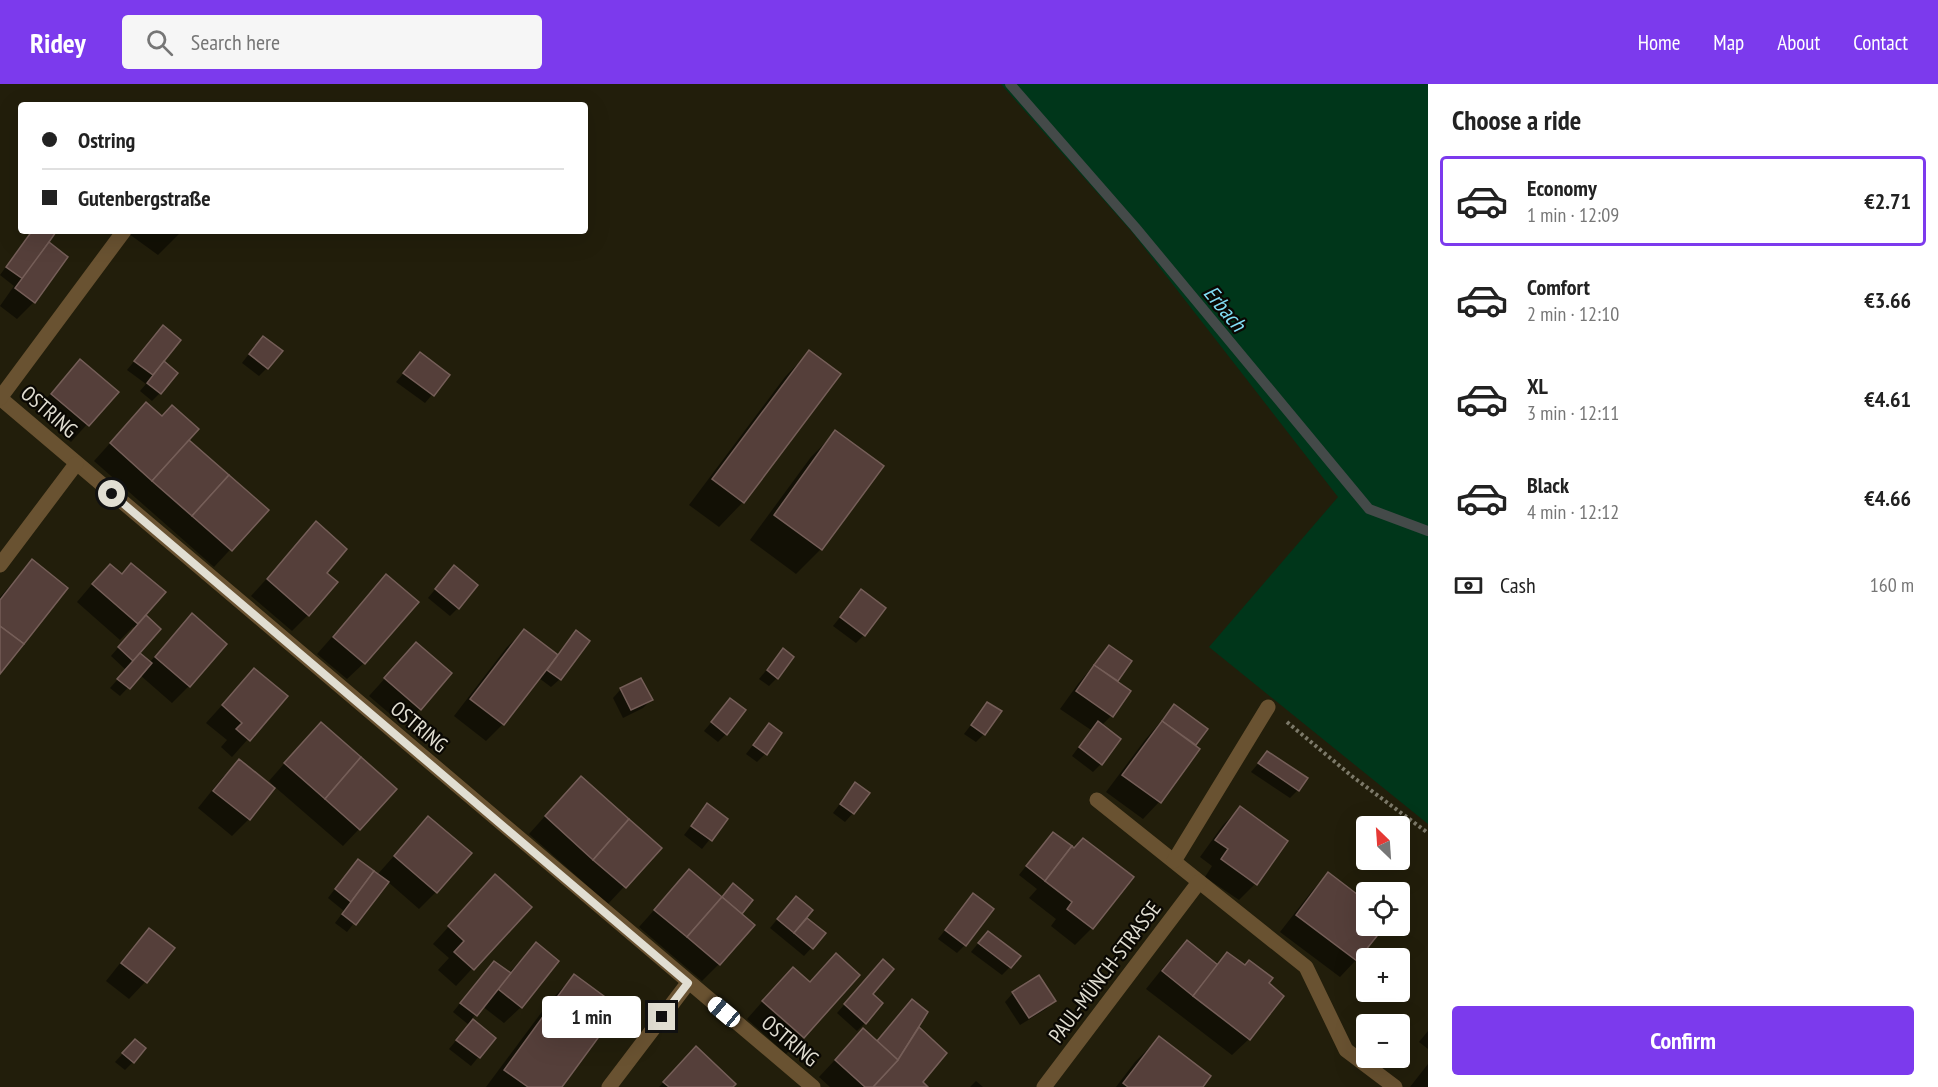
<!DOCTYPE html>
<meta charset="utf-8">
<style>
body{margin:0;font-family:"PT Sans Narrow",sans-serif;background:#f6f6f6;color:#222;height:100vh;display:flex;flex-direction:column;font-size:22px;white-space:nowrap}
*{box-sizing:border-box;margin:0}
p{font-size:20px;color:#767676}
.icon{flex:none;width:33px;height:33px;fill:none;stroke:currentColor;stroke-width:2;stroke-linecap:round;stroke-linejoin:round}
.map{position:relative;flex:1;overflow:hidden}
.sheet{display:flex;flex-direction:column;background:#fff;width:510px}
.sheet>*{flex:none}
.top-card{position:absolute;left:18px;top:18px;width:570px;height:132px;border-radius:6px;box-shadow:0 6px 24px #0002;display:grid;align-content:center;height:132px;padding:0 24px;background:#fff}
.needle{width:39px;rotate:335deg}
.tools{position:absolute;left:1356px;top:732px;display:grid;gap:12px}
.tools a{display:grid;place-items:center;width:54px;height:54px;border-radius:6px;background:#fff;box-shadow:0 6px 24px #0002;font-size:30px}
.end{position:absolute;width:27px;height:27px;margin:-14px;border:8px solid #e1ded2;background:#111;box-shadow:0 0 0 3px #111}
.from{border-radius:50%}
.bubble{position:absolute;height:42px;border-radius:6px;background:#fff;box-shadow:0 6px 24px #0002;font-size:20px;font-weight:600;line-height:42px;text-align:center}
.car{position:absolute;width:18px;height:36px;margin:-18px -9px;border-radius:8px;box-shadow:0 0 4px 2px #0007;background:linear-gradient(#fff 24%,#345 0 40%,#fff 0 76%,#345 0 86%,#fff 0)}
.top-card b{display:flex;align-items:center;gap:21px;height:57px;font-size:22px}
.top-card b+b{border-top:2px solid #e0e0e0}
.top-card i{width:15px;height:15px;background:#222}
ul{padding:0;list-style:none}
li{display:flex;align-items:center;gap:18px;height:90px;margin:0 12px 9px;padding:0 12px;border:3px solid transparent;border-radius:6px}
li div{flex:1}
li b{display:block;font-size:22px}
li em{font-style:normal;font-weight:600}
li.on{border-color:#7c3aed}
li>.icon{width:54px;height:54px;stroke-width:1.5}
h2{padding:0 24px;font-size:27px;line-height:72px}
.pay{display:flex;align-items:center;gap:15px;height:66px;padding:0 24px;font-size:22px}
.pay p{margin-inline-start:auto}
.button{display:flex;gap:12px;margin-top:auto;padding:12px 24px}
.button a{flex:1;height:69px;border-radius:6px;background:#7c3aed;color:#fff;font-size:24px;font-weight:600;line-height:69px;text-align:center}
header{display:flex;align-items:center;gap:36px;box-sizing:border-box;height:84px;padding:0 30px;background:#7c3aed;color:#fff}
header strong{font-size:28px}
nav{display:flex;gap:33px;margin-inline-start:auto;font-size:21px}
.search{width:420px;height:54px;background:#f6f6f6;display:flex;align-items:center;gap:15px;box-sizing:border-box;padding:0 21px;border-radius:6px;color:#767676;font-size:22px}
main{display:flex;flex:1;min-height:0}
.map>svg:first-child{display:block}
</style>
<header>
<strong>Ridey</strong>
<div class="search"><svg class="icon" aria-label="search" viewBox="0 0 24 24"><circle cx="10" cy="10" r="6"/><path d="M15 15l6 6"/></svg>Search here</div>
<nav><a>Home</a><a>Map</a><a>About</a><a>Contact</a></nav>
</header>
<main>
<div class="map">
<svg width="1428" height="1003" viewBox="0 0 1428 1003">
<rect width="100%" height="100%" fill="#221e0b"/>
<polygon fill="#00361a" points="1001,0 1428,0 1428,740 1209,563 1338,413 1132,148"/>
<g fill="#0007">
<polygon points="32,147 51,147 54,149 47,159 34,218 17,235 0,222 14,202 0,191"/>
<polygon points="125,147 182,147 158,171"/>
<polygon points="155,252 162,278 160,309 152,317 140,307 146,300 127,286"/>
<polygon points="255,262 267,284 259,292 242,279"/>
<polygon points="809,268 743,418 719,443 689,421 785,293"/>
<polygon points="420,270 448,292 425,319 396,298"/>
<polygon points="80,277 116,308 71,358 35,327"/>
<polygon points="130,337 187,356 267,426 214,483 94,377"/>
<polygon points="836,348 821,465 796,490 750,456 811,373"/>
<polygon points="316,440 324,489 308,531 292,547 251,512"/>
<polygon points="32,477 0,588 0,513"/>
<polygon points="386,492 364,579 347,595 317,570"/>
<polygon points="446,492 458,524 450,532 428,514"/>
<polygon points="94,498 141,538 138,569 149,579 192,531 189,602 172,619 140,591 120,612 110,604 126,586 111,572 135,544 133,543 120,556 77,518"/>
<polygon points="861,507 864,551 856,559 833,542"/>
<polygon points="524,547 557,572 576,548 560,595 551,603 539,594 503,640 486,657 454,632 507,563"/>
<polygon points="416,560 420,625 403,641 369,612"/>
<polygon points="1109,563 1130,578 1116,598 1129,607 1111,632 1101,642 1101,680 1093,688 1072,672 1091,646 1060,625 1078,600"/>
<polygon points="783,566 777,594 769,602 759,595"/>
<polygon points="254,586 286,612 232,673 221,663 227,656 206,639"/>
<polygon points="621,605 651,616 643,624 623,634 613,614"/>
<polygon points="730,616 726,650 718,658 704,647"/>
<polygon points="987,620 984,650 976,658 964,650"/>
<polygon points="1174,622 1206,645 1193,662 1198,665 1159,718 1143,735 1106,708 1145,656"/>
<polygon points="769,641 765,670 757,678 746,670"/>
<polygon points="304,657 359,745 343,762 275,703 249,735 232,752 198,724 222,694 239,677 272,704 274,702 269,697"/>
<polygon points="1267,669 1298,706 1290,714 1251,688"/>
<polygon points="855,700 853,729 845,738 833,729"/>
<polygon points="564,711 660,764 608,820 529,750"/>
<polygon points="707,721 726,735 702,765 684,751"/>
<polygon points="1240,724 1255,800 1239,816 1205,793 1212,782 1200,773 1223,741"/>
<polygon points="428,734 436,808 419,825 387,797 347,848 335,839 344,827 328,814 350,785 358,777 377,791"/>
<polygon points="1045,758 1092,844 1075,861 1051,842 1056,835 1029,814 1037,805 1019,791"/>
<polygon points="689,787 740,830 719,880 702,897 639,843"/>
<polygon points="1328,790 1366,819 1366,842 1383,842 1356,876 1340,893 1280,848 1312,807"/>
<polygon points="479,809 529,823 456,902 438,886 449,874 433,860"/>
<polygon points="973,811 965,861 957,869 938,855"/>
<polygon points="788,822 824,850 804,872 770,844"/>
<polygon points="149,846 172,865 145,898 129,915 106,897 133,863"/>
<polygon points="980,857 1010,883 1002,891 971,868"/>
<polygon points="1187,858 1216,881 1228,870 1267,900 1249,955 1232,971 1146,905 1170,875"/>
<polygon points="536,860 521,923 504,939 482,922 471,936 494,954 471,982 449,965 469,941 453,928 486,887 508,890"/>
<polygon points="875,886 865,939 857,947 837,929"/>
<polygon points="574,892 560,1003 486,1003 550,917"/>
<polygon points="809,899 803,953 786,970 747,935 776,902"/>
<polygon points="1013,909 1054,917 1046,925 1020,941 1005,918"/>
<polygon points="912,917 917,943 945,969 921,999 926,1003 830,1003 819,993 847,963 876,957"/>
<polygon points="1428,947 1428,965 1419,958"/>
<polygon points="1159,954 1201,1003 1116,1003 1135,978"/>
<polygon points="127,965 133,978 125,986 115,978"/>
<polygon points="1428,980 1428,1003 1410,1003"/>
<polygon points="680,981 731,1003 659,1003"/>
<polygon points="976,997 983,1003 970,1003"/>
</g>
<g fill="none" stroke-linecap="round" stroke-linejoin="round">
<polyline stroke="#444a49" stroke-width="10" points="1010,0 1135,143 1369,425 1428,447"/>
</g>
<g fill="#553f3a" stroke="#755e58" stroke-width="1.5">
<polygon points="32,147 56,148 23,195 6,183"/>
<polygon points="49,158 68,173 35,219 15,204"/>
<polygon points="163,241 181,256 153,291 134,277"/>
<polygon points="263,252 283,267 268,285 249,270"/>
<polygon points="809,266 841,290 744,419 712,395"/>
<polygon points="420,268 450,291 434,312 403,289"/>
<polygon points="80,275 119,308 89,342 51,310"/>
<polygon points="164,277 178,289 161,310 147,299"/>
<polygon points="146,318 162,332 172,321 199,345 152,397 110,359"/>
<polygon points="835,346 884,382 822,466 774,431"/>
<polygon points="189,356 229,391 192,432 152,397"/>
<polygon points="229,391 269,426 232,467 192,432"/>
<polygon points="316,437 347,465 327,489 338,498 309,532 267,495"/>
<polygon points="32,475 68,504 24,560 0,542 0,516"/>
<polygon points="131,479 166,508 138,540 92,500 110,480 122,490"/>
<polygon points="454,481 478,501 459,525 435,505"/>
<polygon points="386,490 419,518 365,580 333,553"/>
<polygon points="861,505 886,524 865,552 840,533"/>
<polygon points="192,529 227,560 190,603 155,573"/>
<polygon points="146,531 161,545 133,577 118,563"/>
<polygon points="0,542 24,560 0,590"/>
<polygon points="524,545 558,571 504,641 470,615"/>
<polygon points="576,546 590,557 561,596 547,586"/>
<polygon points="416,558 452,589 421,626 384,594"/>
<polygon points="1109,561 1132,577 1118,597 1094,581"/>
<polygon points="783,564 794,573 778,595 767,586"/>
<polygon points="140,569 152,579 130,605 117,595"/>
<polygon points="1094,581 1131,607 1113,633 1076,607"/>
<polygon points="254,584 288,612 250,657 236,645 242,639 222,621"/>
<polygon points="641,594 653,616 631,626 620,604"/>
<polygon points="730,614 746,626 727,651 711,638"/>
<polygon points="987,618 1002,627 985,651 971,641"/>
<polygon points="1174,620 1208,645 1196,661 1162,637"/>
<polygon points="1098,637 1121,655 1102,681 1079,663"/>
<polygon points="1162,637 1200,665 1161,719 1122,691"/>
<polygon points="321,638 361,673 325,715 284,679"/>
<polygon points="769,639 782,649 767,671 753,661"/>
<polygon points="1267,667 1308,694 1299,707 1258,679"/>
<polygon points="361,673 397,705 360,746 325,715"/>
<polygon points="239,675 275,704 250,736 213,707"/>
<polygon points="581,692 629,735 593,776 545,732"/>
<polygon points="855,698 870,709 854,730 840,720"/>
<polygon points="707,719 728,735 712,757 691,742"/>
<polygon points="1240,722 1288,757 1257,801 1221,775 1228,765 1215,756"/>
<polygon points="428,732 472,769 437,809 394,772"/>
<polygon points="629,735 662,764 626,804 593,776"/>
<polygon points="1053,748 1072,762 1045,797 1026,782"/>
<polygon points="1083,754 1134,793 1093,845 1067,825 1072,818 1045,797 1072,762 1074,764"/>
<polygon points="358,775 374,787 351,818 335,805"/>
<polygon points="689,785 722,813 687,853 654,826"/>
<polygon points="374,787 389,798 356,841 342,830"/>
<polygon points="1328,788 1366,817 1366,842 1385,842 1357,877 1296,831"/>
<polygon points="495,790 532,823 474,886 454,868 464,857 448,842"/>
<polygon points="733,799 753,816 742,830 722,813"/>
<polygon points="973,809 994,825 966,862 945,846"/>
<polygon points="796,812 813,826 794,849 777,835"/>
<polygon points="722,813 755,841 720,881 687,853"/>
<polygon points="807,834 826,849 813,865 794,849"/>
<polygon points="149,844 175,864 147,899 121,879"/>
<polygon points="988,847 1021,872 1011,884 978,859"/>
<polygon points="1187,856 1218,881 1193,912 1162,887"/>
<polygon points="536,858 559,877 522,924 498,905"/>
<polygon points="1227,868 1245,881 1249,876 1273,894 1269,899 1284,912 1250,956 1193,912"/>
<polygon points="836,869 860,891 804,954 762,917 793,883 810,898"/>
<polygon points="883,875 894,885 873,910 883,919 866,940 844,920"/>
<polygon points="494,877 511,889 477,932 460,919"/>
<polygon points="574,890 620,924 562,1003 528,1003 504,986"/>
<polygon points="1039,891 1056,917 1029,934 1012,908"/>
<polygon points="912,915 928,928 898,976 877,957"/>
<polygon points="473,935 496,954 480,974 456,956"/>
<polygon points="919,943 947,969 923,998 928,1003 873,1003 898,976"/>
<polygon points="863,944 898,976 873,1003 865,1003 835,976"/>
<polygon points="1159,952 1211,992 1203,1003 1128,1003 1123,999"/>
<polygon points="135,955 146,964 134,979 122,969"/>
<polygon points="696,962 736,1000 733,1003 669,1003 663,998"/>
</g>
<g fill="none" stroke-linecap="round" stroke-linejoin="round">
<polyline stroke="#7c7969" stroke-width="4" stroke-dasharray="3 3" stroke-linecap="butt" points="1287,638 1353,693 1428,749"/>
<g stroke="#695231" stroke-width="15">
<polyline points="0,314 813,1003"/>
<polyline points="0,314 124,147"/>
<polyline points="0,481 76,380"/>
<polyline points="1097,716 1306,883 1346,966 1395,1003"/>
<polyline points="1174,777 1268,623"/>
<polyline points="609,1003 688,899"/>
<polyline points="1044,1003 1199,798"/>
</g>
</g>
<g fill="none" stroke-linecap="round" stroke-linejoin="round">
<polyline stroke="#e1ded2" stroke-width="8" points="112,410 688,899 662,933"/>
</g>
<g text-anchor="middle" stroke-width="4.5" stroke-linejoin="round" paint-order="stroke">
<g font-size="21" fill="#e1ded2" stroke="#0a0803">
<text transform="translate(49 328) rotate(41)" y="7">OSTRING</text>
<text transform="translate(419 643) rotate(40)" y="7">OSTRING</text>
<text transform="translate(1105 888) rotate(-53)" y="7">PAUL-MÜNCH-STRASSE</text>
<text transform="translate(790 957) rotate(40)" y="7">OSTRING</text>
</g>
<g font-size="22" font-style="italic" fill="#81ddf4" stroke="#0a0803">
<text transform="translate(1225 224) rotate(50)" y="8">Erbach</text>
</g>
</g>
</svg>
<div class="tools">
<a><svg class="needle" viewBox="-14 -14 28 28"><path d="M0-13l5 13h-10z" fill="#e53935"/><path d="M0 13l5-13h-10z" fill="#767676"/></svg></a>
<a><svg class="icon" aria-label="locate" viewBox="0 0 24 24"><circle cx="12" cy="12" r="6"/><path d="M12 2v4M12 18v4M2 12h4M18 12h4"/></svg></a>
<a>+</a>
<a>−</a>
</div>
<i class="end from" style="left:112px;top:410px"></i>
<i class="end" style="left:662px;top:933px"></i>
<div class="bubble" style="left:542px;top:912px;width:99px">1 min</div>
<i class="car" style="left:724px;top:928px;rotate:310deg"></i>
<div class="top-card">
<b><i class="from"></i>Ostring</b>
<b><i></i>Gutenbergstraße</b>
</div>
</div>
<section class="sheet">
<h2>Choose a ride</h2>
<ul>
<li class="on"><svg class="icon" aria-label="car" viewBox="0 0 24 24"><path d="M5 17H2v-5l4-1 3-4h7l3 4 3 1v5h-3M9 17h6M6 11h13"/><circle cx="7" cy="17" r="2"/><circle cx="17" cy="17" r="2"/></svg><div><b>Economy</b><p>1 min · 12:09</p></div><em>€2.71</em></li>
<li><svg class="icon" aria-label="car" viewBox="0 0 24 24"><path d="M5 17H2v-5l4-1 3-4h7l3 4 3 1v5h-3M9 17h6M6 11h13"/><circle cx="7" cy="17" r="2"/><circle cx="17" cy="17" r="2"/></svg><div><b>Comfort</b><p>2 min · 12:10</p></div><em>€3.66</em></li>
<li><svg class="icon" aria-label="car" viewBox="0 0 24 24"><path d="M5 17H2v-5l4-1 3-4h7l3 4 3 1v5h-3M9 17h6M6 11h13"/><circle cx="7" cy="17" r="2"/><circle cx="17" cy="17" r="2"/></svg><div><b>XL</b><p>3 min · 12:11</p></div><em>€4.61</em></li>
<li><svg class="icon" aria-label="car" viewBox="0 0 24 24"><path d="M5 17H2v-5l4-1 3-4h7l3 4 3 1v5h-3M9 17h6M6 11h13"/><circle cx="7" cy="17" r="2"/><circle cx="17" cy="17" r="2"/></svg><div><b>Black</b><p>4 min · 12:12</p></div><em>€4.66</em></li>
</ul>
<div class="pay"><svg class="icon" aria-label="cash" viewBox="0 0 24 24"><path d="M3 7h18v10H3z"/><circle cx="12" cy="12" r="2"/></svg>Cash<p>160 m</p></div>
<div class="button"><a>Confirm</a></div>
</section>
</main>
